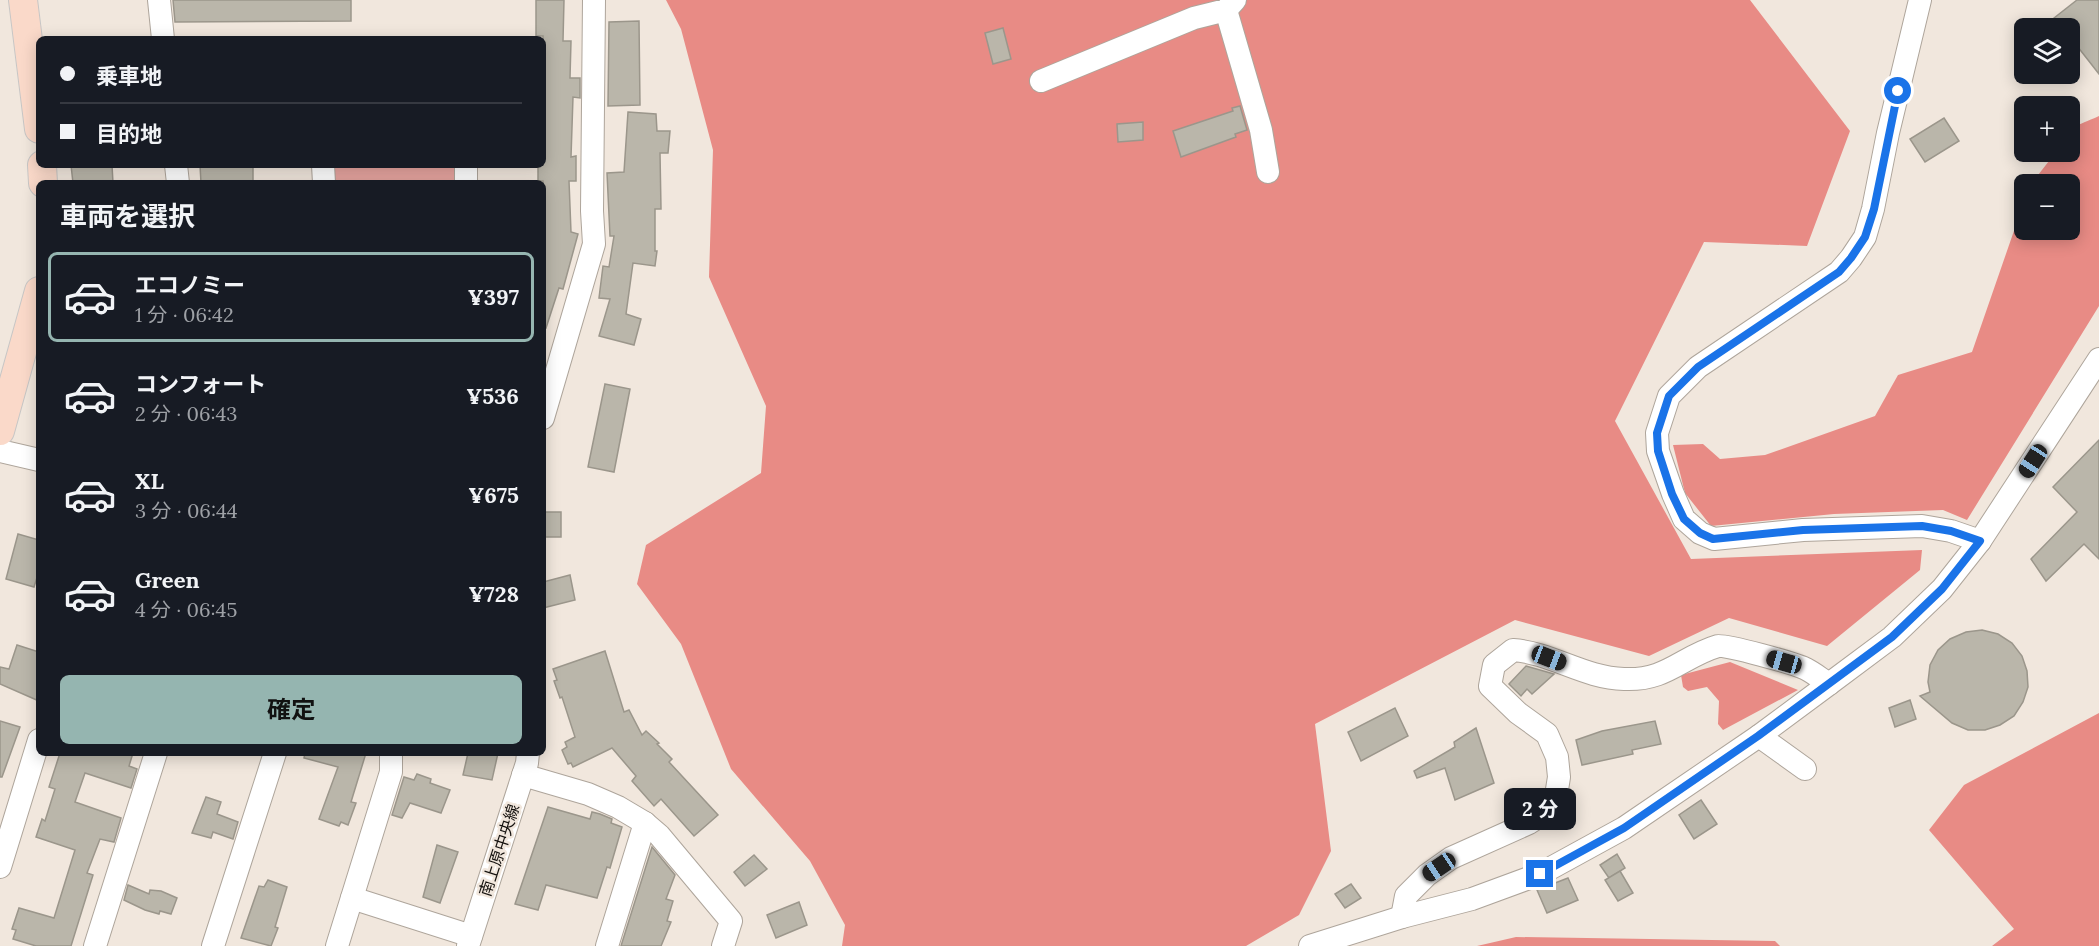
<!DOCTYPE html>
<html lang="ja">
<meta charset="utf-8">
<style>
body{margin:0;font-family:Lora,"Noto Sans JP",serif;background:#20242c;color:#f1f3f6;height:100vh;display:flex;flex-direction:column;font-size:22px;white-space:nowrap}
*{box-sizing:border-box;margin:0}
p{font-size:20px;color:#9ea1a6}
.icon{flex:none;width:33px;height:33px;fill:none;stroke:currentColor;stroke-width:2;stroke-linecap:round;stroke-linejoin:round}
.map{position:relative;flex:1;overflow:hidden}
.drawer{position:absolute;left:36px;top:180px;width:510px;height:576px;display:flex;flex-direction:column;background:#171b24;border-radius:9px;box-shadow:0 3px 15px #0003}
.drawer>*{flex:none}
.banner{position:absolute;left:36px;top:36px;width:510px;height:132px;border-radius:9px;box-shadow:0 3px 15px #0003;display:grid;align-content:center;height:132px;padding:0 24px;background:#171b24}
.fabs{position:absolute;left:2014px;top:18px;display:grid;gap:12px}
.fabs a{display:grid;place-items:center;width:66px;height:66px;border-radius:9px;background:#171b24;box-shadow:0 3px 15px #0003;font-size:30px}
.end{position:absolute;width:27px;height:27px;margin:-14px;border:8px solid #1a73e8;background:#fff;box-shadow:0 0 0 3px #fff}
.from{border-radius:50%}
.bubble{position:absolute;height:42px;border-radius:9px;background:#171b24;box-shadow:0 3px 15px #0003;font-size:20px;font-weight:700;line-height:42px;text-align:center}
.car{position:absolute;width:18px;height:36px;margin:-18px -9px;border-radius:8px;box-shadow:0 0 4px 2px #0007;background:linear-gradient(#222 24%,#8ab4d8 0 40%,#222 0 76%,#8ab4d8 0 86%,#222 0)}
.banner b{display:flex;align-items:center;gap:21px;height:57px;font-size:22px}
.banner b+b{border-top:2px solid #363941}
.banner i{width:15px;height:15px;background:#f1f3f6}
ul{padding:0;list-style:none}
li{display:flex;align-items:center;gap:18px;height:90px;margin:0 12px 9px;padding:0 12px;border:3px solid transparent;border-radius:9px}
li div{flex:1}
li b{display:block;font-size:22px}
li em{font-style:normal;font-weight:700}
li.on{border-color:#95b5b0}
li>.icon{width:54px;height:54px;stroke-width:1.5}
h2{padding:0 24px;font-size:27px;line-height:72px}
.action{display:flex;gap:12px;margin-top:auto;padding:12px 24px}
.action a{flex:1;height:69px;border-radius:9px;background:#95b5b0;color:#111;font-size:24px;font-weight:700;line-height:69px;text-align:center}
.map>svg:first-child{display:block}
</style>
<div class="map">
<svg width="2099" height="946" viewBox="0 0 2099 946">
<rect width="100%" height="100%" fill="#f1e7dd"/>
<polygon fill="#e6a49f" points="323,165 466,165 466,183 324,183"/>
<g fill="#e88b85">
<polygon points="666,0 1750,0 1850,131 1807,246 1704,242 1615,421 1691,559 1922,550 1920,570 1827,646 1729,618 1649,656 1515,620 1315,724 1331,851 1299,915 1246,946 842,946 845,925 810,861 731,769 681,644 637,584 646,545 761,473 766,406 709,277 713,150 681,29"/>
<path d="M2099,116V306L1967,520L1943,510L1834,514L1711,526L1685,493L1673,445L1703,444L1720,459L1765,455L1875,416L1898,375L1972,352L2025,199V230H2070V184H2031L2056,152H2070C2070,123 2075,127 2099,116Z"/>
<polygon points="1730,662 1798,690 1723,730 1718,724 1719,701 1707,687 1688,691 1683,687 1681,675"/>
<polygon points="2099,713 2099,946 1992,946 2014,929 1929,830 1964,785"/>
<polygon points="1516,937 1775,941 1780,946 1477,946"/>
</g>
<g fill="#bab6aa" stroke="#9b968b" stroke-width="1.5">
<polygon points="173,0 351,0 351,21 175,22"/>
<polygon points="536,0 564,0 563,41 571,41 570,78 580,78 580,98 573,97 571,157 576,156 576,181 569,181 571,232 578,234 563,289 559,288 546,328 543,327 543,181 538,181 538,165 543,165 543,36 536,36"/>
<polygon points="2077,0 2099,0 2099,74 2070,37 2070,28 2063,28 2054,18"/>
<polygon points="639,21 640,105 608,106 609,22"/>
<polygon points="1003,28 1011,59 993,64 985,33"/>
<polygon points="1240,106 1247,130 1235,134 1236,137 1181,157 1173,131 1233,111 1232,108"/>
<polygon points="628,112 656,114 657,131 670,131 668,153 660,153 661,209 655,209 655,251 657,251 655,266 633,263 626,314 641,319 634,345 599,336 610,299 599,298 603,266 609,267 614,236 610,236 607,173 624,172"/>
<polygon points="1944,118 1959,141 1925,162 1910,139"/>
<polygon points="1143,122 1143,140 1118,142 1117,124"/>
<polygon points="71,165 112,165 113,183 73,183"/>
<polygon points="200,165 253,165 253,182 201,183"/>
<polygon points="605,384 630,389 614,472 588,467"/>
<polygon points="2099,440 2099,559 2084,544 2046,581 2031,559 2077,512 2053,487"/>
<rect x="543" y="512" width="18" height="25"/>
<polygon points="18,534 39,540 39,571 34,587 6,579"/>
<polygon points="570,575 575,600 543,608 543,582"/>
<polygon points="1982,630 1998,634 2012,643 2022,656 2027,671 2028,687 2023,702 2014,716 2000,725 1985,730 1968,730 1952,723 1920,696 1930,692 1928,682 1930,665 1938,650 1950,639 1966,632"/>
<polygon points="17,645 39,652 39,701 0,684 0,667 9,669"/>
<polygon points="605,651 624,712 629,710 642,735 646,731 659,743 657,744 672,759 669,762 718,815 694,836 661,799 654,806 632,781 636,776 612,748 573,767 571,763 568,764 562,750 567,747 565,742 575,737 562,697 560,698 554,681 557,680 553,669"/>
<polygon points="1526,666 1554,674 1532,694 1527,689 1521,696 1509,684"/>
<polygon points="1910,700 1916,719 1895,727 1889,708"/>
<polygon points="1395,708 1408,736 1361,761 1348,732"/>
<polygon points="0,721 20,727 2,777 0,777"/>
<polygon points="1655,721 1661,744 1632,750 1633,754 1582,765 1576,740 1602,731"/>
<polygon points="1476,728 1494,783 1455,800 1445,768 1417,778 1414,771 1455,747 1454,742"/>
<polygon points="60,753 133,753 129,766 137,769 131,788 85,773 75,802 121,818 114,842 100,839 87,873 93,875 71,946 36,946 13,939 16,930 12,929 19,908 54,918 75,850 36,837 42,819 45,821 55,789 49,787"/>
<polygon points="305,753 366,753 351,802 356,803 348,825 341,822 339,826 319,819 338,767 304,758"/>
<polygon points="468,753 498,753 492,780 463,775"/>
<polygon points="417,774 431,779 430,783 450,790 441,813 410,803 402,818 392,815 404,777 414,780"/>
<polygon points="206,797 221,802 217,814 238,822 233,839 213,832 211,838 192,833"/>
<polygon points="1701,800 1717,824 1694,839 1679,815"/>
<polygon points="548,807 590,819 592,812 600,814 612,819 611,823 622,827 610,868 607,867 597,898 546,885 538,910 515,904"/>
<polygon points="437,845 458,852 440,903 423,897"/>
<polygon points="652,847 675,875 666,899 673,901 667,921 671,922 661,946 621,946"/>
<polygon points="1617,854 1625,868 1609,878 1600,865"/>
<polygon points="754,855 767,869 745,886 734,872"/>
<polygon points="1620,871 1633,893 1618,901 1605,880"/>
<polygon points="1568,878 1578,900 1547,913 1537,890"/>
<polygon points="268,880 287,887 275,927 278,928 271,946 241,938 259,886 264,887"/>
<polygon points="1351,884 1361,898 1345,908 1335,894"/>
<polygon points="128,885 149,894 150,890 161,891 177,898 171,914 160,911 159,914 145,910 124,900"/>
<polygon points="799,902 807,925 776,938 767,915"/>
</g>
<g fill="none" stroke-linecap="round" stroke-linejoin="round">
<g stroke="#aea59b" stroke-width="24">
<g id="minor">
<polyline points="159,0 163,39"/>
<polyline points="1920,0 1888,133 1873,209 1865,237 1851,258 1839,272 1698,367 1669,396 1657,433 1658,451 1673,494 1684,519 1700,533 1714,539 1803,530 1922,526 1951,531 1980,541"/>
<polyline points="1226,10 1261,130 1268,172"/>
<polyline points="1041,81 1194,18 1226,10 1235,0"/>
<polyline points="176,165 178,183"/>
<polyline points="323,165 324,183"/>
<polyline points="466,183 466,165"/>
<polyline points="543,418 594,244 592,211 594,0"/>
<polyline points="0,451 39,460"/>
<polyline points="1759,736 1805,769"/>
<polyline points="523,775 588,794 618,807 645,823 659,835 731,921 723,946"/>
<polyline points="0,867 39,740"/>
<polyline points="352,898 471,936"/>
<path d="M1402,917L1406,896L1427,875L1451,858L1529,823L1543,814L1555,802L1559,777L1557,757L1547,734L1518,713L1490,686L1494,665L1513,650C1552,653 1584,678 1624,679C1667,681 1681,657 1718,646C1724,644 1797,664 1806,669C1814,673 1821,679 1829,684"/>
<polyline points="95,946 156,753"/>
<polyline points="213,946 275,753"/>
<polyline points="337,946 391,772 391,753"/>
<polyline points="468,946 527,763 528,753"/>
<polyline points="607,946 645,823"/>
<polyline points="1310,946 1402,917 1472,899 1540,874 1624,828 1759,736 1829,684 1892,637 1942,589 1980,541 2099,359"/>
</g>
</g>
<g stroke="#c7c6c5" stroke-width="30">
<g id="major">
<polyline points="23,0 39,129"/>
<polyline points="42,165 43,183"/>
<polyline points="0,431 39,291"/>
</g>
</g>
<use href="#minor" stroke="#fff" stroke-width="22"/>
<use href="#major" stroke="#fad9c9" stroke-width="28"/>
</g>
<g fill="none" stroke-linecap="round" stroke-linejoin="round">
<polyline stroke="#1a73e8" stroke-width="8" points="1540,874 1624,828 1758,736 1892,637 1942,589 1980,541 1951,531 1922,526 1803,530 1713,539 1700,533 1684,519 1672,494 1658,451 1657,433 1669,396 1698,367 1839,272 1851,258 1865,237 1874,209 1898,91"/>
</g>
<g text-anchor="middle" stroke-width="5" stroke-linejoin="round" paint-order="stroke">
<g font-size="16" fill="#15120f" stroke="#f1e7dd">
<text transform="translate(499 850) rotate(-72)" y="6">南上原中央線</text>
</g>
</g>
</svg>
<div class="fabs">
<a><svg class="icon" aria-label="layers" viewBox="0 0 24 24"><path d="M12 4l9 5-9 5-9-5zM3 14l9 5 9-5"/></svg></a>
<a>+</a>
<a>−</a>
</div>
<i class="end from" style="left:1898px;top:91px"></i>
<i class="end" style="left:1540px;top:874px"></i>
<div class="bubble" style="left:1504px;top:788px;width:72px">2 分</div>
<i class="car" style="left:2033px;top:461px;rotate:213deg"></i>
<i class="car" style="left:1549px;top:658px;rotate:111deg"></i>
<i class="car" style="left:1784px;top:662px;rotate:286deg"></i>
<i class="car" style="left:1439px;top:867px;rotate:236deg"></i>
<div class="banner">
<b><i class="from"></i>乗車地</b>
<b><i></i>目的地</b>
</div>
<section class="drawer">
<h2>車両を選択</h2>
<ul>
<li class="on"><svg class="icon" aria-label="car" viewBox="0 0 24 24"><path d="M5 17H2v-5l4-1 3-4h7l3 4 3 1v5h-3M9 17h6M6 11h13"/><circle cx="7" cy="17" r="2"/><circle cx="17" cy="17" r="2"/></svg><div><b>エコノミー</b><p>1 分 · 06:42</p></div><em>¥397</em></li>
<li><svg class="icon" aria-label="car" viewBox="0 0 24 24"><path d="M5 17H2v-5l4-1 3-4h7l3 4 3 1v5h-3M9 17h6M6 11h13"/><circle cx="7" cy="17" r="2"/><circle cx="17" cy="17" r="2"/></svg><div><b>コンフォート</b><p>2 分 · 06:43</p></div><em>¥536</em></li>
<li><svg class="icon" aria-label="car" viewBox="0 0 24 24"><path d="M5 17H2v-5l4-1 3-4h7l3 4 3 1v5h-3M9 17h6M6 11h13"/><circle cx="7" cy="17" r="2"/><circle cx="17" cy="17" r="2"/></svg><div><b>XL</b><p>3 分 · 06:44</p></div><em>¥675</em></li>
<li><svg class="icon" aria-label="car" viewBox="0 0 24 24"><path d="M5 17H2v-5l4-1 3-4h7l3 4 3 1v5h-3M9 17h6M6 11h13"/><circle cx="7" cy="17" r="2"/><circle cx="17" cy="17" r="2"/></svg><div><b>Green</b><p>4 分 · 06:45</p></div><em>¥728</em></li>
</ul>
<div class="action"><a>確定</a></div>
</section>
</div>
